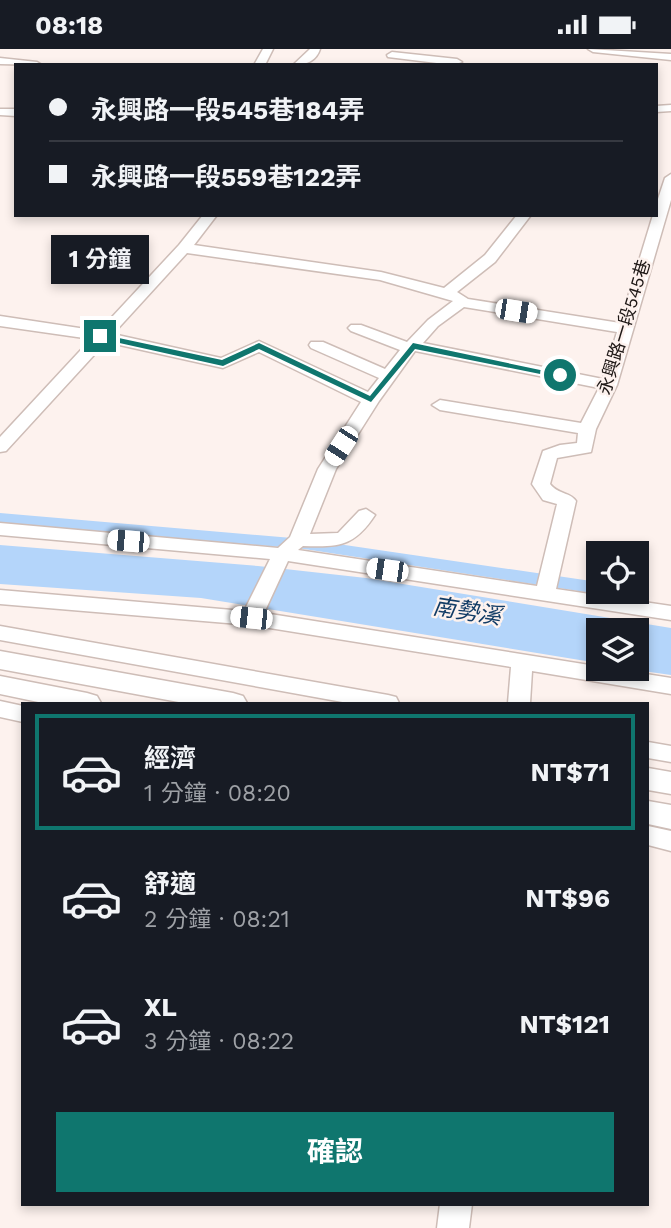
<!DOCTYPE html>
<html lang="zh-TW">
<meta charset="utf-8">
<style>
body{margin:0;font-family:"Work Sans","Noto Sans TC",sans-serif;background:#20242c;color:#f1f3f6;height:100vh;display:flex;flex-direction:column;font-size:26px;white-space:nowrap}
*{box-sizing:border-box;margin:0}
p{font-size:23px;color:#9ea1a6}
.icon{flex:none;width:38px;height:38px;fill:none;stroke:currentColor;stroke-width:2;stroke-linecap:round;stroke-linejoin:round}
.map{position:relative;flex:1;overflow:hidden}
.details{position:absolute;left:21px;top:653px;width:628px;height:504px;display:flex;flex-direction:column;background:#171b24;border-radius:0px;box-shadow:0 4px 10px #0003}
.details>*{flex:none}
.top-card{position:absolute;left:14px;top:14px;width:644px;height:154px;border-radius:0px;box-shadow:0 4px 10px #0003;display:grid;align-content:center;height:154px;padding:0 35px;background:#171b24}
.tools{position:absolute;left:586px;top:492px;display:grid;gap:14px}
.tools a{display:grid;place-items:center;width:63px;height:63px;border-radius:0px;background:#171b24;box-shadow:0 4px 10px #0003;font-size:35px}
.end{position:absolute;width:32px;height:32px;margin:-16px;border:9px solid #0f766e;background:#fff;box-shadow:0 0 0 4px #fff}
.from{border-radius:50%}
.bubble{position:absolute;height:49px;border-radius:0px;background:#171b24;box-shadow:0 4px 10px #0003;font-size:23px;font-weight:700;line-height:49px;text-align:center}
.car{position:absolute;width:21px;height:42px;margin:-21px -10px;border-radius:9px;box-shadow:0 0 5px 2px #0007;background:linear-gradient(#fff 24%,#345 0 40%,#fff 0 76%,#345 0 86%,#fff 0)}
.top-card b{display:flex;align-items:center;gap:24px;height:66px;font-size:26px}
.top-card b+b{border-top:2px solid #363941}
.top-card i{width:18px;height:18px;background:#f1f3f6}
ul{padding:12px 0 0;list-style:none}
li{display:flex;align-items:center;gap:21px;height:116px;margin:0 14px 10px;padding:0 21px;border:4px solid transparent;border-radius:0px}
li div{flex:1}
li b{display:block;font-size:26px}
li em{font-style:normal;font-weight:700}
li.current{border-color:#0f766e}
li>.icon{width:63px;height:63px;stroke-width:1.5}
.button{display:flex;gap:14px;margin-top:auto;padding:14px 35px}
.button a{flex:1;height:80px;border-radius:0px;background:#0f766e;color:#fff;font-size:28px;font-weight:700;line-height:80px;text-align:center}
.status{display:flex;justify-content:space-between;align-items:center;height:49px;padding:0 35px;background:#171b24;direction:ltr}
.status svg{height:19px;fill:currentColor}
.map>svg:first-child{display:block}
</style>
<div class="status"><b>08:18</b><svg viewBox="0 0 49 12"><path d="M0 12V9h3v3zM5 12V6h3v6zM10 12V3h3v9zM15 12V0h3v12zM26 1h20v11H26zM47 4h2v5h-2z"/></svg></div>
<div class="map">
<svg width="671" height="1179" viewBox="0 0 671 1179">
<rect width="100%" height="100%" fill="#fdf2ee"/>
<polygon fill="#b4d5fa" points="0,496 258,517 366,529 671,579 671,626 629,620 637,620 637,581 598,581 598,614 201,549 0,535"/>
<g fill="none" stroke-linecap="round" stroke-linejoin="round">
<polygon fill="#b4d5fa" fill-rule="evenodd" points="0,464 304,490 598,533 598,542 605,542 598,545 304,500 0,474"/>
<g stroke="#cebdb7" stroke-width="3">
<g id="minor">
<polygon points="263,0 273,0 265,16 254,16"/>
<path d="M310,0H320C316,13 304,16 293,16Z"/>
<polygon points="588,0 671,5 671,11 593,3"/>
<polygon points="392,3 457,10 462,13 453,16 388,8 387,6"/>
<polygon points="0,9 37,13 42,16 0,15"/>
<polygon points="671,56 671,62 656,63 656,57"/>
<polygon points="0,60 16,60 16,67 0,66"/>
<path d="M671,125V151L617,336L596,380L591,403L557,409L550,435C559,446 570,443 576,452L556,540L671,557V571L288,512L264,564L671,629V645L532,622L530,654H508L511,618L251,576L0,555V541L244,562L270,510L0,486V474L278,499L290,488L318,420L361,353L259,303L223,319L106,293L6,402L0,403V388L91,290L0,277V267L99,282L179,196L203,166H217L194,196L381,223L444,239L485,206L517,166H531L495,213L457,243L468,250L620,274L653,166H656V156L665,129ZM187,204L380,231L453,252L428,271L407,293L361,276H351L348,279L351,282L400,301L385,320L323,293H311L309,296L311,299L379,329L368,343L259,292L221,309L113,285ZM464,258L617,283L603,330L423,294L438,277ZM415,302L599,339L581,374L440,351L432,356L440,361L578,384L577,394L560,396L543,402L532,435L543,451L557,455L537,537L298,501L303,497C339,498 354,498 375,466L366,460L359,462L338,484L310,485L336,420L379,352Z"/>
<polygon points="0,577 388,646 396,648 399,654 348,654 0,591"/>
<polygon points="0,652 23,657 23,673 0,668"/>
<polygon points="648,693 671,697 671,713 648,709"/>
<polygon points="648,777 671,782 671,802 648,796"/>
<polygon points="440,1155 472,1155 469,1179 437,1179"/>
</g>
</g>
<g stroke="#cebdb7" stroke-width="3">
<g id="major">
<polygon points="0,602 233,644 243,647 247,654 184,654 0,620"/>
<polygon points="0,627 87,644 97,647 101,654 43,654 0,645"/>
<polygon points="648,719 671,723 671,745 648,741"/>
<polygon points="648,752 671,756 671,780 648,775"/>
</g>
</g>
<use href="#minor" fill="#fff" fill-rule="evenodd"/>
<use href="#major" fill="#fff" fill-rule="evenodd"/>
</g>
<polygon fill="#0f766e" points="100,285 222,311 259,294 370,347 413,294 564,326 560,329 415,300 371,353 259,300 223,317 97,289"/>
<g text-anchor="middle" stroke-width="5" stroke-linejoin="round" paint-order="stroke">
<g font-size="18" fill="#1d1715" stroke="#fdf2ee">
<text transform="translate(624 278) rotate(-73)" y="6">永興路一段545巷</text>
</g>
<g font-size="23" font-style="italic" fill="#123c66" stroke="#fdf2ee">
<text transform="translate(467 562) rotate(9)" y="8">南勢溪</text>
</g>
</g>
</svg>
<div class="tools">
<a><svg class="icon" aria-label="locate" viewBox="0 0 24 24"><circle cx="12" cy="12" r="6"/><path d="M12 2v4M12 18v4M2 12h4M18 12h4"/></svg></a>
<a><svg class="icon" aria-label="layers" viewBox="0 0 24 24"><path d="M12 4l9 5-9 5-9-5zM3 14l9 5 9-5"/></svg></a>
</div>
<i class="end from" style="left:560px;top:326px"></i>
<i class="end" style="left:100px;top:287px"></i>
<div class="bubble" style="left:51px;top:186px;width:98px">1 分鐘</div>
<i class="car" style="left:516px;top:262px;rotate:99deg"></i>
<i class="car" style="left:341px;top:397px;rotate:213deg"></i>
<i class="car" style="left:128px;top:492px;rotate:275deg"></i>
<i class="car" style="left:387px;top:521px;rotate:278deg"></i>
<i class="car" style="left:251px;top:569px;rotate:276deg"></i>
<div class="top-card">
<b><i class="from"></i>永興路一段545巷184弄</b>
<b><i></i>永興路一段559巷122弄</b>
</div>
<section class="details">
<ul>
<li class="current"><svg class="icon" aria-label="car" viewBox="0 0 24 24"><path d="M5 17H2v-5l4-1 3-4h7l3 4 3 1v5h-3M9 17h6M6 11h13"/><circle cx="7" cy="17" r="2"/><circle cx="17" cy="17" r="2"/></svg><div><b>經濟</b><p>1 分鐘 · 08:20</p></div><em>NT$71</em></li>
<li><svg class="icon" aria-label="car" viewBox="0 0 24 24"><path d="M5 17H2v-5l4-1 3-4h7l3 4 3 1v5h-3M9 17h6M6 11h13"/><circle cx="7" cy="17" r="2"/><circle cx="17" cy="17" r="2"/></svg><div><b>舒適</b><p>2 分鐘 · 08:21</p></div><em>NT$96</em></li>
<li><svg class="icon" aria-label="car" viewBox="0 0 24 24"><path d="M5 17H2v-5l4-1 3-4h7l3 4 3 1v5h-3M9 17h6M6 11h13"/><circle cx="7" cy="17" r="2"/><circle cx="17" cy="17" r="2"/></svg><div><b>XL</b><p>3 分鐘 · 08:22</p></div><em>NT$121</em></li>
</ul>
<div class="button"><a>確認</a></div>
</section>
</div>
